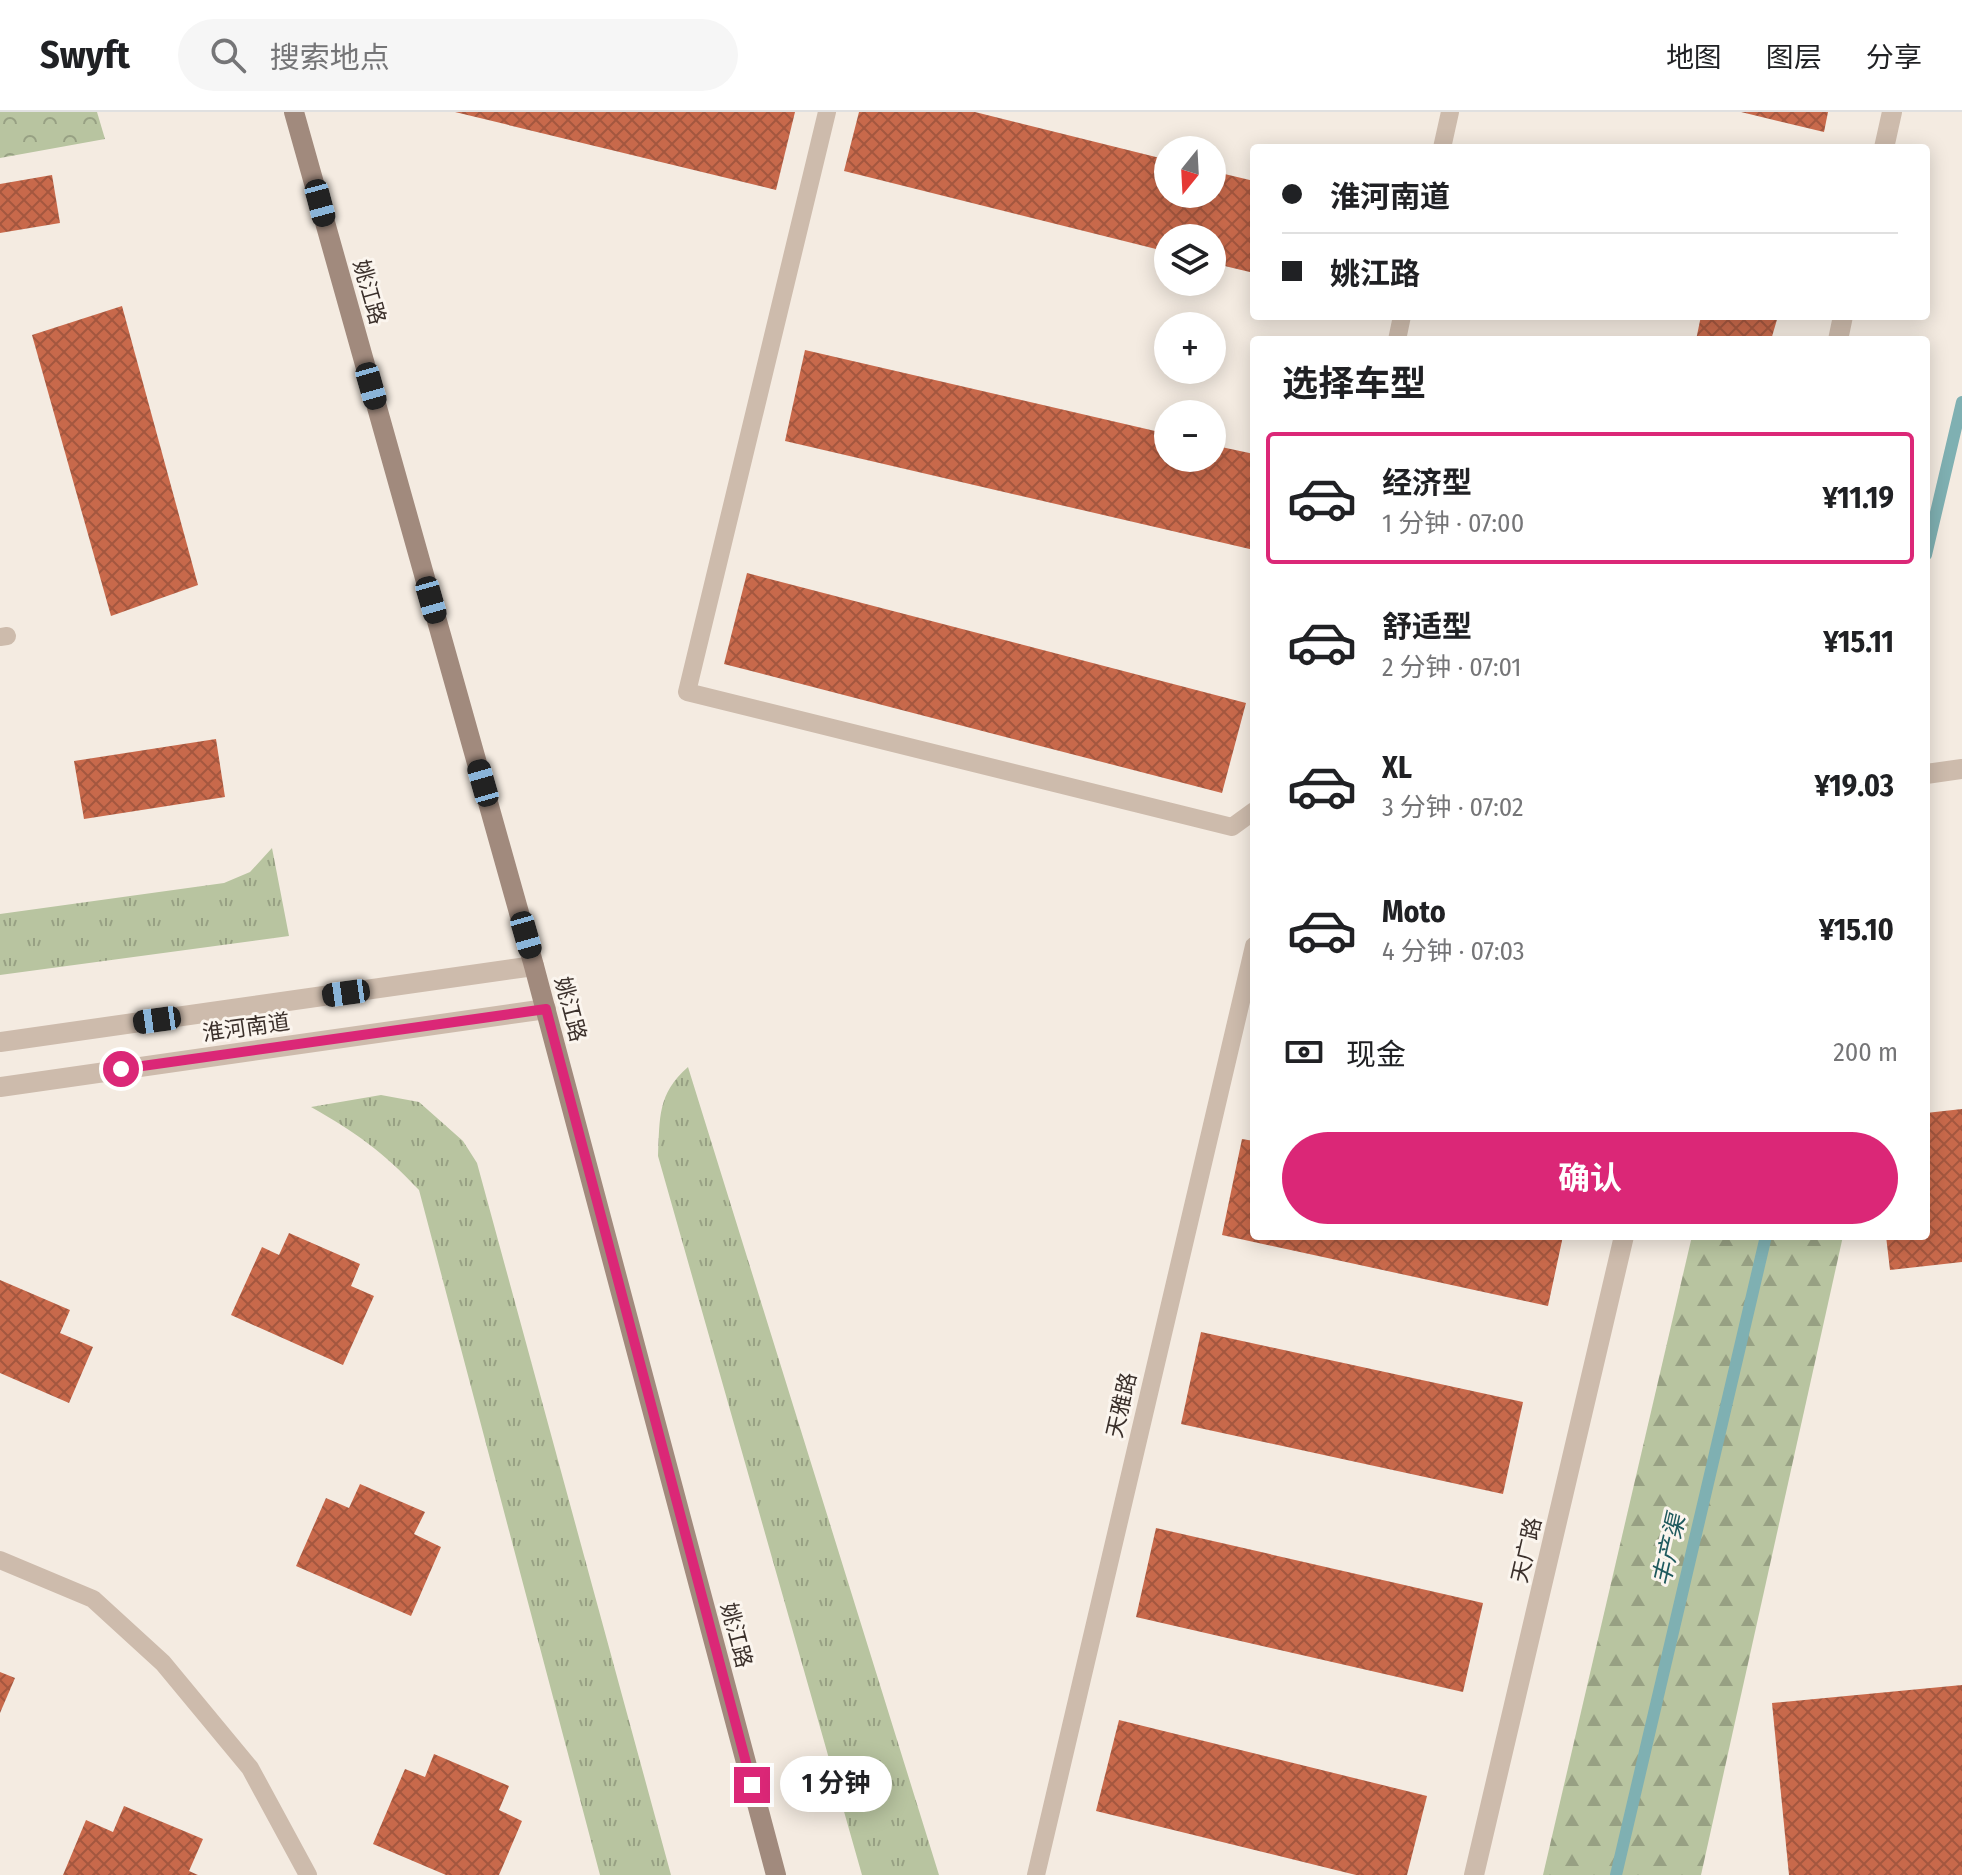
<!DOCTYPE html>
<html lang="zh">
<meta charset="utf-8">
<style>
body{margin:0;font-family:"Fira Sans Condensed","Noto Sans SC",sans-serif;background:#f6f6f6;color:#202124;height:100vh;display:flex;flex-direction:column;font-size:30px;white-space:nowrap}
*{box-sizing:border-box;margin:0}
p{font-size:26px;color:#757577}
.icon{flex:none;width:44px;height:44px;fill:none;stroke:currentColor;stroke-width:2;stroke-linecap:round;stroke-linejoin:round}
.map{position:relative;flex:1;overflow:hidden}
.drawer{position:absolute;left:1250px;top:224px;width:680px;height:904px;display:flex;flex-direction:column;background:#fff;border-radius:8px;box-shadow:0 4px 20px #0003}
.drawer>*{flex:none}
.guide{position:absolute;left:1250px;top:32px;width:680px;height:176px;border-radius:8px;box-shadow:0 4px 20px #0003;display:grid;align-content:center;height:176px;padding:0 32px;background:#fff}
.needle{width:52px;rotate:198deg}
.buttons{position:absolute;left:1154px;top:24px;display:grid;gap:16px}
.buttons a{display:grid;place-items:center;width:72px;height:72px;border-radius:50%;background:#fff;box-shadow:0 4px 20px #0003;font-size:40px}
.end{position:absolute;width:36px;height:36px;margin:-18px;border:10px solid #db2777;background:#fff;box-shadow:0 0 0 4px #fff}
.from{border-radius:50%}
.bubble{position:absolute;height:56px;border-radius:28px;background:#fff;box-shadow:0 4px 20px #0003;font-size:26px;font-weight:700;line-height:56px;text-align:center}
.car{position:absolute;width:24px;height:48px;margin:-24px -12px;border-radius:10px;box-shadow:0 0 6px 2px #0007;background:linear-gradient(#222 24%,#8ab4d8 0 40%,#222 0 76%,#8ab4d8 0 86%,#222 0)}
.guide b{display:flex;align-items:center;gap:28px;height:76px;font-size:30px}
.guide b+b{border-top:2px solid #e0e0e0}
.guide i{width:20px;height:20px;background:#202124}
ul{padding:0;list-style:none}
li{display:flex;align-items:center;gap:24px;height:132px;margin:0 16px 12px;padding:0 16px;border:4px solid transparent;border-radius:8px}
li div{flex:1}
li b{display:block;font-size:30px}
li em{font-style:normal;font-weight:700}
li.active{border-color:#db2777}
li>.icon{width:72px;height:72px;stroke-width:1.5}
h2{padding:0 32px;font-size:36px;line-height:96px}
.pay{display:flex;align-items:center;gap:20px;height:88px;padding:0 32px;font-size:30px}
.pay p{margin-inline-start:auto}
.action{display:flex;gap:16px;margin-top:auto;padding:16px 32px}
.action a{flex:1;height:92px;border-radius:48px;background:#db2777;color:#fff;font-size:32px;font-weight:700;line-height:92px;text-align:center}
header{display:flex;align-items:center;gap:48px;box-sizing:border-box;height:112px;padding:0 40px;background:#fff;border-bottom:2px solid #e0e0e0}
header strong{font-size:38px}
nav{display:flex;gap:44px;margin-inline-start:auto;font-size:28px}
.search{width:560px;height:72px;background:#f6f6f6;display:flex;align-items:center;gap:20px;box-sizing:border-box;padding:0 28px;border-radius:44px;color:#757577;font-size:30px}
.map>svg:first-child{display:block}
</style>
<header>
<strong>Swyft</strong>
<div class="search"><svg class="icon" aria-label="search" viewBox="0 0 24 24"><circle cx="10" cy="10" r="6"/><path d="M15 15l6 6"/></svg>搜索地点</div>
<nav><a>地图</a><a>图层</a><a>分享</a></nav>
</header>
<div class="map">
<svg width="1962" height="1763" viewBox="0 0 1962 1763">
<defs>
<pattern id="grass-tufts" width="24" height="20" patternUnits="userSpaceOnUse" patternTransform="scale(2)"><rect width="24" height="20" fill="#b8c4a0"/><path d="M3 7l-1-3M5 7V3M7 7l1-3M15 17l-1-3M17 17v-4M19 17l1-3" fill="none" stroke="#97a083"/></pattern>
<pattern id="forest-firs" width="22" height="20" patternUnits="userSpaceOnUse" patternTransform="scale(2)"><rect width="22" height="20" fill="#b8c4a0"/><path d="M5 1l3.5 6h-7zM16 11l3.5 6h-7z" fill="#97a083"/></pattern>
<pattern id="park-crowns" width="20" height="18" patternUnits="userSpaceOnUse" patternTransform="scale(2)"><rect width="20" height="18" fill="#b8c4a0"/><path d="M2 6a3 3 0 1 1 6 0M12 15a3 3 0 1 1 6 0" fill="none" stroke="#97a083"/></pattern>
<pattern id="building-cross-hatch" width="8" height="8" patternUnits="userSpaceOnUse" patternTransform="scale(2)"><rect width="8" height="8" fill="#c8694b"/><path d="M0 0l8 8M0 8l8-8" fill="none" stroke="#a4573f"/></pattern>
</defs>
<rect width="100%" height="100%" fill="#f4ebe1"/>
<g fill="url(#grass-tufts)">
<polygon points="272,736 289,824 0,863 0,802 224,771 250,760"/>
<path d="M688,955L939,1763H862L658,1044C660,1006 657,982 688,955Z"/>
<path d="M381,983L419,990L463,1029L477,1051L671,1763H600L419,1078C382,1039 357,1021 311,995Z"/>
</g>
<polygon fill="url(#forest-firs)" points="1692,1124 1843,1124 1701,1763 1543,1763"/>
<polygon fill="url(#park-crowns)" points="0,0 97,0 105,27 0,46"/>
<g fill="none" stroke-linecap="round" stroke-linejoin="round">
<g stroke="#7fb0b2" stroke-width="12">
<polyline points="1926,443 1962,290"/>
<polyline points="1616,1763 1766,1124"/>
</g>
</g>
<g fill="url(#building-cross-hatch)">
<polygon points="455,0 795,0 776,78"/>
<polygon points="859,0 975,0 1168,48 1168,82 1212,82 1212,59 1254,69 1254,161 1212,151 1212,126 1168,126 1168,140 844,59"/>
<polygon points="1741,0 1828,0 1824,20"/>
<polygon points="52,63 60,111 0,121 0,72"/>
<polygon points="122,194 198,473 111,504 32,223"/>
<polygon points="1701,204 1778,204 1771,228 1696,228"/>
<polygon points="805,238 1168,322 1168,346 1212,346 1212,333 1254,342 1254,438 785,329"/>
<polygon points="747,461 1246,591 1222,681 724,552"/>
<polygon points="216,627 225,685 84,707 74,649"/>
<polygon points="1962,997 1962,1150 1890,1158 1886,1124 1926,1124 1926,1001"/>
<polygon points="1242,1027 1254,1029 1254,1124 1563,1124 1548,1194 1222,1123"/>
<polygon points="289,1121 360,1152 351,1174 374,1184 343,1253 231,1203 262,1135 279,1143"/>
<polygon points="0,1168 70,1198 60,1221 93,1235 69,1291 0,1261"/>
<polygon points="1201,1220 1523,1290 1503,1382 1181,1312"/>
<polygon points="360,1372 425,1400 414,1422 441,1435 411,1504 296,1454 326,1386 349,1396"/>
<polygon points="1156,1416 1483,1491 1463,1580 1136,1505"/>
<polygon points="0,1560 15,1566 0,1601"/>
<polygon points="1962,1573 1962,1763 1789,1763 1772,1591"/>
<polygon points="1119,1608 1427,1684 1407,1763 1356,1763 1096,1699"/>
<polygon points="434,1642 509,1674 499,1698 522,1709 499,1763 446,1763 373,1732 405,1657 425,1665"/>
<polygon points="124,1694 203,1727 189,1759 198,1763 63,1763 86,1708 113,1720"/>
</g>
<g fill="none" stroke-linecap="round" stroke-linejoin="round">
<g stroke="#cdbbac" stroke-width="18">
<polyline points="827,0 687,580 1232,715 1254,699"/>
<polyline points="1442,36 1450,0"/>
<polyline points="1397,228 1402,204"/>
<polyline points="0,525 7,524"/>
<polyline points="0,1448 93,1487 163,1551 250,1656 308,1763"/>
<polyline points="1036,1763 1254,834"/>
</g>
<g stroke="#cdbbac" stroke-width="20">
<polyline points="1884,36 1892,0"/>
<polyline points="1838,228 1843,204"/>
<polyline points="1926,662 1962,657"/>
<polyline points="0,930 534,854"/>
<polyline points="0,975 546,897"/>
<polyline points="1474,1763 1624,1124"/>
</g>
<polyline stroke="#a18a7d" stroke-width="20" points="294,0 534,854 776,1763"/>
</g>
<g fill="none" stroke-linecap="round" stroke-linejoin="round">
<polyline stroke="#db2777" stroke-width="10" points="121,957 546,897 752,1673"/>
</g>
<g text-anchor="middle" stroke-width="6" stroke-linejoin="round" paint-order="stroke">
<g font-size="22" fill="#3b302b" stroke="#fbf5ee">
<text transform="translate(370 180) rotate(74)" y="8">姚江路</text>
<text transform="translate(571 897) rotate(75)" y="8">姚江路</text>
<text transform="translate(246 915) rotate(-8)" y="8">淮河南道</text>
<text transform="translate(1121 1293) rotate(-77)" y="8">天雅路</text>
<text transform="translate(1526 1438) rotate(-77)" y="8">天广路</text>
<text transform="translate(737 1523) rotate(75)" y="8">姚江路</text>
</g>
<g font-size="24" font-style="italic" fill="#1f5a5e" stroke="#fbf5ee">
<text transform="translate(1669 1438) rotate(-77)" y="8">丰产渠</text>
</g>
</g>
</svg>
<div class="buttons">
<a><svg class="needle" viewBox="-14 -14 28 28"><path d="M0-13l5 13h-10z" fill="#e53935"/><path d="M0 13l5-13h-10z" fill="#757577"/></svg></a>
<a><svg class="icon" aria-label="layers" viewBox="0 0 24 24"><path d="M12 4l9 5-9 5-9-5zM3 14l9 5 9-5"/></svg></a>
<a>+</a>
<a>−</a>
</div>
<i class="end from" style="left:121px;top:957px"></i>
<i class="end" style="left:752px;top:1673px"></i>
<div class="bubble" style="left:780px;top:1644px;width:112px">1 分钟</div>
<i class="car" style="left:320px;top:91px;rotate:165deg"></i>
<i class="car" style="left:371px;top:274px;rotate:164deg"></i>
<i class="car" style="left:431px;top:488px;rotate:164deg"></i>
<i class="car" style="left:483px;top:671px;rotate:344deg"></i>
<i class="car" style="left:526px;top:823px;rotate:164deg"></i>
<i class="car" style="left:346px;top:881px;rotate:262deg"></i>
<i class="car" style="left:157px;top:908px;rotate:262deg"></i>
<div class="guide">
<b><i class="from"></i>淮河南道</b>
<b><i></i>姚江路</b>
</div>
<section class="drawer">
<h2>选择车型</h2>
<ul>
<li class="active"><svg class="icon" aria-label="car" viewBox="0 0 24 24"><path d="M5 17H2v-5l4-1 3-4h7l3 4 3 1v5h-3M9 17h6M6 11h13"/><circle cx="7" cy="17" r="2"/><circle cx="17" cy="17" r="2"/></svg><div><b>经济型</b><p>1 分钟 · 07:00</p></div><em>¥11.19</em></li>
<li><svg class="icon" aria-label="car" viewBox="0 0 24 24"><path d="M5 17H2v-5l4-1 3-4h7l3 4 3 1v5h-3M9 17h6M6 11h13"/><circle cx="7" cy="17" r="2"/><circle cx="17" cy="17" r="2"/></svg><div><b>舒适型</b><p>2 分钟 · 07:01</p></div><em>¥15.11</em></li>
<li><svg class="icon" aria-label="car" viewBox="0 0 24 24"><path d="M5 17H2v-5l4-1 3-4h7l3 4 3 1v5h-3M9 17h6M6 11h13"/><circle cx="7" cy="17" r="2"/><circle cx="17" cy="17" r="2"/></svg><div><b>XL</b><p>3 分钟 · 07:02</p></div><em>¥19.03</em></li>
<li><svg class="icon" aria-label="car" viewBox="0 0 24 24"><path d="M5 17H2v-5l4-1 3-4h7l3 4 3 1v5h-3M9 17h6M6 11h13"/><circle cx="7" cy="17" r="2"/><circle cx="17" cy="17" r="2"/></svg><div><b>Moto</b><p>4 分钟 · 07:03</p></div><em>¥15.10</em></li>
</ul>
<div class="pay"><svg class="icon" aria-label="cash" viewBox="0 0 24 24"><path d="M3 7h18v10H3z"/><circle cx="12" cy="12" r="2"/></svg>现金<p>200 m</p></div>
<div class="action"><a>确认</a></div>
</section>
</div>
